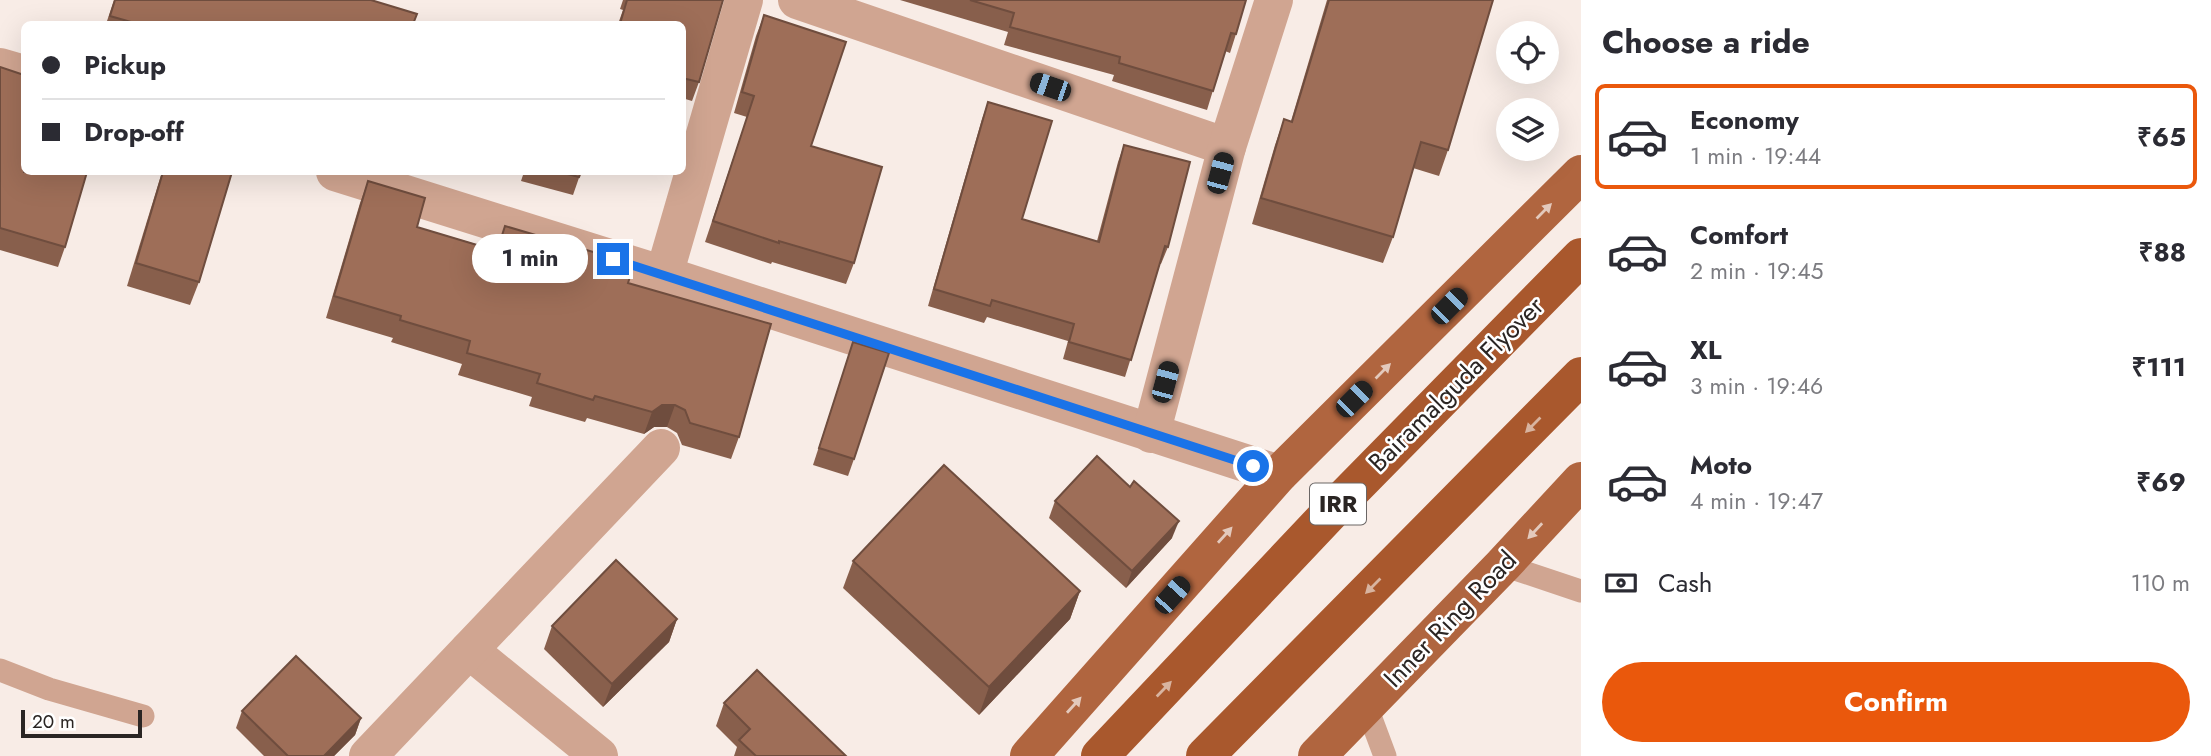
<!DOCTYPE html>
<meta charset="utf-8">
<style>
body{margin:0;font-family:Jost,sans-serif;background:#f7f7f7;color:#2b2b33;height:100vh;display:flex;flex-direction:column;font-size:26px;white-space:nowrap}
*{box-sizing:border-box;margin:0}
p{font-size:23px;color:#7c7c81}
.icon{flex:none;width:38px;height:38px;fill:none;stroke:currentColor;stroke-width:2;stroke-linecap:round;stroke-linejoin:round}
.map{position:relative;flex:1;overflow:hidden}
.details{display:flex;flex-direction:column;background:#fff;width:630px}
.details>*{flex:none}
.hud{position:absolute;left:21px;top:21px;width:665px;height:154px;border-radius:10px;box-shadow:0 7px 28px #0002;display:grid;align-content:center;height:154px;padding:0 21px;background:#fff}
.tools{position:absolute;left:1496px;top:21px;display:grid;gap:14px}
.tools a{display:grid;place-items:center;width:63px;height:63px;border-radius:50%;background:#fff;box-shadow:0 7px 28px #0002;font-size:35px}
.scale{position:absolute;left:21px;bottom:18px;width:121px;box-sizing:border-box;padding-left:7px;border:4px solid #2a2523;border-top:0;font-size:19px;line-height:24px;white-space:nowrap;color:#2a2523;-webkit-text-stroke:5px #fff;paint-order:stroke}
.end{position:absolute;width:32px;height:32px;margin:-16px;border:9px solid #1a73e8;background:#fff;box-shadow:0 0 0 4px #fff}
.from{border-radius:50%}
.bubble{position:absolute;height:49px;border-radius:24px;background:#fff;box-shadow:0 7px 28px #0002;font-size:23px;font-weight:700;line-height:49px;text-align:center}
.car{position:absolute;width:21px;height:42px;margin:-21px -10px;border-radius:9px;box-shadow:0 0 5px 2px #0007;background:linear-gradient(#222 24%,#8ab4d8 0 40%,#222 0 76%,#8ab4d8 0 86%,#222 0)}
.hud b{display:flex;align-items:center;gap:24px;height:66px;font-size:26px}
.hud b+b{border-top:2px solid #e1e1e2}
.hud i{width:18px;height:18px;background:#2b2b33}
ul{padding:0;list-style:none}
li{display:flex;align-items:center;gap:21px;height:105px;margin:0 14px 10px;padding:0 7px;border:4px solid transparent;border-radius:10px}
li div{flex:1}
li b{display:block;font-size:26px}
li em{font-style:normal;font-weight:700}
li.active{border-color:#ea580c}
li>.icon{width:63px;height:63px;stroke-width:1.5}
h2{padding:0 21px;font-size:32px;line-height:84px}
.pay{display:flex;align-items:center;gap:18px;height:77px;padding:0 21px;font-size:26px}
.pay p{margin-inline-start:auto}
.button{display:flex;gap:14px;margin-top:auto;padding:14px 21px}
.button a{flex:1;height:80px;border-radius:42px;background:#ea580c;color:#fff;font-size:28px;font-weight:700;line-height:80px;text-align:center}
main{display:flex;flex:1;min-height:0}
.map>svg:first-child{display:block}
</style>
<main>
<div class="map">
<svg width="1581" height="756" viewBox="0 0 1581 756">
<rect width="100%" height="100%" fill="#f8ece6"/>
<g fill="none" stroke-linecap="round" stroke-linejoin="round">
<g stroke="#d0a591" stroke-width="23">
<polyline points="1503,565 1581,591"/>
<polyline points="0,670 49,689 143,716"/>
<polyline points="1366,705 1385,756"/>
</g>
<g stroke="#d0a591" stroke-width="38">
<polyline points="797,0 1227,147"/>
<polyline points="0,67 24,74"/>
<polyline points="335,172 664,275 1279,474"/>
<polyline points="664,275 744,0"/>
<polyline points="1151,434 1227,147 1274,0"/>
<polyline points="469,650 599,756"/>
<polyline points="368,756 661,448"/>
</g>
<g stroke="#b0653f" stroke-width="38">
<polyline points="1029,756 1279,474 1581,174"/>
<polyline points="1317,756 1503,565 1581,481"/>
</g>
<g stroke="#a9582d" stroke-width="38">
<polyline points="1100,756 1342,500 1581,257"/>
<polyline points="1205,756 1581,376"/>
</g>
</g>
<g fill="#885f4c">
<polygon points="114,0 371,0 413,24 106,24"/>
<polygon points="623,0 723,0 699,82 692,101 682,98 682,24 618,24 623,10 620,9"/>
<polygon points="900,0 1246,0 1236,34 1230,53 1225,51 1207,110 1112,81 1114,75 1004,45 1008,32"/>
<polygon points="1327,0 1493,0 1448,150 1439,176 1413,168 1393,237 1383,263 1252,224 1275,145 1284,119 1291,121"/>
<polygon points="764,15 854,263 846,284 772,262 771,264 705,242 747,117 734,113 756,36"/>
<polygon points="0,67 65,247 58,267 0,250"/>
<polygon points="988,102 1022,219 1097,241 1118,162 1124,145 1168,247 1161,264 1160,264 1125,377 1063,359 1068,341 987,317 984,323 928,306 982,119"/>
<polygon points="162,172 232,172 199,282 190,305 127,286"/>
<polygon points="524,172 581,172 573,195 521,181"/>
<polygon points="368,181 417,227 496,250 505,226 628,283 739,437 731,459 682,445 677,433 667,427 654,427 644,434 587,418 585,422 529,406 532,397 458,375 462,364 391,342 393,338 326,318 360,203"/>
<polygon points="853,342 854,459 848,476 813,465"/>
<polygon points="1055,501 1172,538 1126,588 1049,518"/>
<polygon points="853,561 1080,591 1070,619 979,715 843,588"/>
<polygon points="677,619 669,642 603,707 544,649 552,626"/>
<polygon points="724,703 846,756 734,756 737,747 716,726"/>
<polygon points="242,711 361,718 355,735 334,756 264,756 236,728"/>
</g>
<g fill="#6f4d3e">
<polygon points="662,405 675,405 667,427 654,427 644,434 652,412"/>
<polygon points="1179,521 1172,538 1126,588 1132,571"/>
<polygon points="1080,591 1070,619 979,715 989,687"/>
<polygon points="677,619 669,642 603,707 612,684"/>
<polygon points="361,718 355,735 334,756 324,756"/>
</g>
<g fill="#9e6e58" stroke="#6f4d3e" stroke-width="2">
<polygon points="115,0 371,0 417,14 413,24 138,24 110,16"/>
<polygon points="627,0 723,0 699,82 682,78 682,24 620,24"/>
<polygon points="970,0 1246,0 1236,34 1231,33 1213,91 1119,63 1120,57 1010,27 1014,13"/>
<polygon points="1329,0 1493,0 1448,150 1421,142 1393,237 1261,198 1284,119 1292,122"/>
<polygon points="764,15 846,42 811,146 882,167 854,263 779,241 779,243 713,221 754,96 742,92"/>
<polygon points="0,67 24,75 24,172 87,172 65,247 0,228"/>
<polygon points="988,102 1052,121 1022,219 1099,242 1124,145 1190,162 1168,247 1165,246 1131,360 1069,342 1074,324 992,300 990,306 934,289"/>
<polygon points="163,172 232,172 199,282 136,263"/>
<polygon points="560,172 581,172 579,177"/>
<polygon points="368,181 425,198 417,227 497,251 505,226 634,264 628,283 771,324 739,437 690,423 685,410 675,405 662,405 652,412 595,396 593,400 537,383 540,374 467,353 470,341 400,320 401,316 334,296"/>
<polygon points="853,342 889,353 854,459 819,448"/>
<polygon points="1097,456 1130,487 1134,481 1179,521 1132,571 1055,501"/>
<polygon points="944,465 1080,591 989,687 853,561"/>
<polygon points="616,560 677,619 612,684 552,626"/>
<polygon points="296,656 361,718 324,756 288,756 242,711"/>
<polygon points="757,670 846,756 756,756 739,740 750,729 724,703"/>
</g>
<defs><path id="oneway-solid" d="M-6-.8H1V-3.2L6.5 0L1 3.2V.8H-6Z" transform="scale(1.75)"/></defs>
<g fill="#e3c9bc">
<use href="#oneway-solid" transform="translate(1544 211) rotate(-45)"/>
<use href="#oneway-solid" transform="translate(1383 371) rotate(-45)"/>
<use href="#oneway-solid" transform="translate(1535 531) rotate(133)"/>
<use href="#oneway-solid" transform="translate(1225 535) rotate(-48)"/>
<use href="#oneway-solid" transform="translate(1074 705) rotate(-48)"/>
</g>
<g fill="#d8b4a0">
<use href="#oneway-solid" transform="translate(1533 425) rotate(135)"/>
<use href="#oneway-solid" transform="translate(1373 586) rotate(135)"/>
<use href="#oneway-solid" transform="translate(1164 689) rotate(-46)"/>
</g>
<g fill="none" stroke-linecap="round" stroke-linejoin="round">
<polyline stroke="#1a73e8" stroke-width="9" points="613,259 1253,466"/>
</g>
<g text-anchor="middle" stroke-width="5" stroke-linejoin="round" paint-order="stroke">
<rect fill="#fff" stroke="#6a6665" stroke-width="2" x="1310" y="483.5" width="56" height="41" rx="5"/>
<g font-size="24" font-weight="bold" fill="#2a2523">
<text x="1338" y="512">IRR</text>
</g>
<g font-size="26" fill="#2a2523" stroke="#fff">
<text transform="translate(1456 384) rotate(-45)" y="9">Bairamalguda Flyover</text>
<text transform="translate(1450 619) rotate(-46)" y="9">Inner Ring Road</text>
</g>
</g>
</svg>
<div class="tools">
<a><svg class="icon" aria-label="locate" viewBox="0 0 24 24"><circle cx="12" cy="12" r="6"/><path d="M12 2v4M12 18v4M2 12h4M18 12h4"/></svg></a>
<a><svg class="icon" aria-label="layers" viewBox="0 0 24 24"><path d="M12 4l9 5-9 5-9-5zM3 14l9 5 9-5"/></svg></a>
</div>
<div class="scale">20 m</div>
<i class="end from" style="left:1253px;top:466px"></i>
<i class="end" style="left:613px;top:259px"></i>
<div class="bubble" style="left:472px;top:234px;width:116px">1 min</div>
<i class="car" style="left:1050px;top:87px;rotate:289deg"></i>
<i class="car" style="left:1220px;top:173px;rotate:15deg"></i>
<i class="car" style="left:1449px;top:306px;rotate:45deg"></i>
<i class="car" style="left:1165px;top:382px;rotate:15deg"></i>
<i class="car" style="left:1354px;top:399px;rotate:45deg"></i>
<i class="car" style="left:1172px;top:595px;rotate:42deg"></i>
<div class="hud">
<b><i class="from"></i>Pickup</b>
<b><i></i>Drop-off</b>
</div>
</div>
<section class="details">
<h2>Choose a ride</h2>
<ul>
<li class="active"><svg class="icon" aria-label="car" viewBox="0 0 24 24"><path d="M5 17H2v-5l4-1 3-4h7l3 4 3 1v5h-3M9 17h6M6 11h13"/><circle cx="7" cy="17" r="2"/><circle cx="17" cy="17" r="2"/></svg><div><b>Economy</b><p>1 min · 19:44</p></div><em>₹65</em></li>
<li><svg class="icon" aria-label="car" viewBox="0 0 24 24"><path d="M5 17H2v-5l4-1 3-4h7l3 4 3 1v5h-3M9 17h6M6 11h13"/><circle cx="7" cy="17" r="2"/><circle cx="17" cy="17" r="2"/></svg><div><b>Comfort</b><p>2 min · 19:45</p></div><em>₹88</em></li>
<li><svg class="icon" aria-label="car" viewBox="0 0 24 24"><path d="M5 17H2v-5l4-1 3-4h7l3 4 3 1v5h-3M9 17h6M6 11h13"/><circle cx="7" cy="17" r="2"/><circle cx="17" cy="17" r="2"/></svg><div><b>XL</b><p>3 min · 19:46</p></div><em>₹111</em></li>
<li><svg class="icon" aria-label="car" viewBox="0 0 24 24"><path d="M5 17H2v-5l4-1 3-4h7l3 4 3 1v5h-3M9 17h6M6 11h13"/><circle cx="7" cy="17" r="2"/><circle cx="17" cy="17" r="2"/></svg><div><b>Moto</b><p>4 min · 19:47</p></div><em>₹69</em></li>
</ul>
<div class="pay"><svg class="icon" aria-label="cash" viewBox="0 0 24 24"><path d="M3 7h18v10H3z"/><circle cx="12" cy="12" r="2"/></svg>Cash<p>110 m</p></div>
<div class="button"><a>Confirm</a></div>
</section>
</main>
